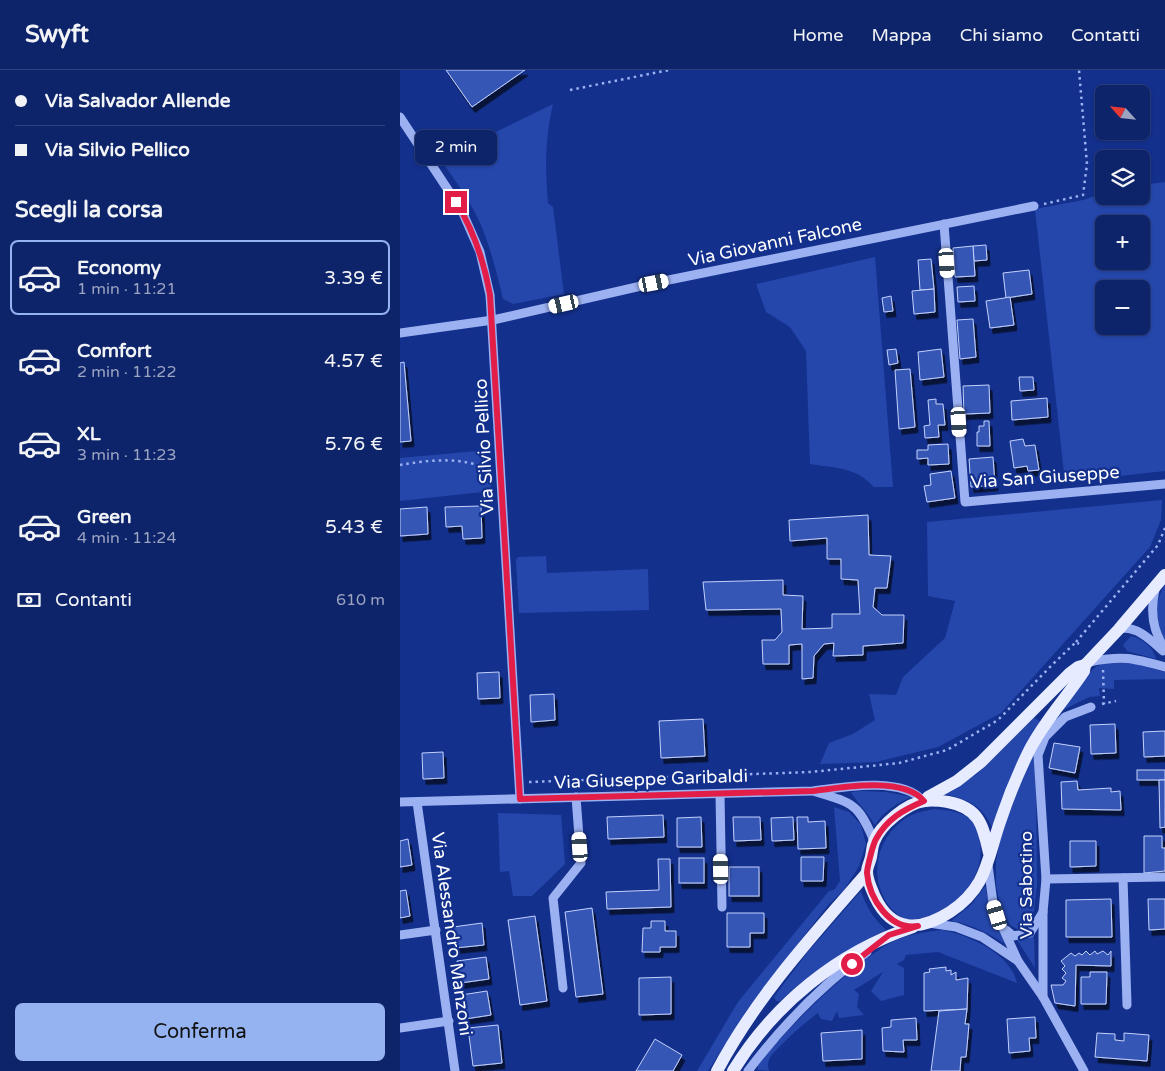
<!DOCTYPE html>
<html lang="it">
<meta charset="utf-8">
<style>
body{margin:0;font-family:"Varela Round",sans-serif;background:#172c70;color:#f1f3f6;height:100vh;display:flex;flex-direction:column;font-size:19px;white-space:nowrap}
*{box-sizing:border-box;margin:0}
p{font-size:16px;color:#9ba4c1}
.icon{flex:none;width:28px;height:28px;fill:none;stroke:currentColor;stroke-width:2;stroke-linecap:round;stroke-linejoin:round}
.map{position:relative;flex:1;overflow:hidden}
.sheet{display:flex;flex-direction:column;background:#0e246a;width:400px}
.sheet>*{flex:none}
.top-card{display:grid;align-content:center;height:110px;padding:0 15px;background:#0e246a}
.needle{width:32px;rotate:297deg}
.tools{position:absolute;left:695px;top:15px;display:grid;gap:10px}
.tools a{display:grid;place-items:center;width:55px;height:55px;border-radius:8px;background:#0e246a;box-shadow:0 1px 4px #0004,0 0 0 1px #2e417e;font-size:25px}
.end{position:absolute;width:22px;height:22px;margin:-11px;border:6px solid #e11d48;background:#fff;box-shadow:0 0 0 2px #fff}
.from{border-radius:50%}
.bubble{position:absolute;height:35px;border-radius:8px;background:#0e246a;box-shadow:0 1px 4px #0004,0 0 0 1px #2e417e;font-size:16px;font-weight:600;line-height:35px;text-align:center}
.car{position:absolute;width:15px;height:30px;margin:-15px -8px;border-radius:6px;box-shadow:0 0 4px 1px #0007;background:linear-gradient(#fff 24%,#345 0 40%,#fff 0 76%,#345 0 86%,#fff 0)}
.top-card b{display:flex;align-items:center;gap:18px;height:48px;font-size:19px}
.top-card b+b{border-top:1px solid #2e417e}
.top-card i{width:12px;height:12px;background:#f1f3f6}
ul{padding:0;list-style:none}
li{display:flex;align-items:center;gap:15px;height:75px;margin:0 10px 8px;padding:0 5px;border:2px solid transparent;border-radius:8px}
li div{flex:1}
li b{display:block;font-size:19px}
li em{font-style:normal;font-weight:600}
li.on{border-color:#95b2f1}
li>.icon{width:45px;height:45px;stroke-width:1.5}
h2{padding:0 15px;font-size:22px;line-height:60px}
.pay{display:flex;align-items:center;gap:12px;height:55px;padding:0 15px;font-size:19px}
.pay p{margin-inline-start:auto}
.action{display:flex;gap:10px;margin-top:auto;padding:10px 15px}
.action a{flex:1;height:58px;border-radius:8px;background:#95b2f1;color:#111;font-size:20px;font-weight:600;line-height:58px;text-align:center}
header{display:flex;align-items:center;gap:30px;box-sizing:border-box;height:70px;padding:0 25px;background:#0e246a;border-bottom:1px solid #2e417e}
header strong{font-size:24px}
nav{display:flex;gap:28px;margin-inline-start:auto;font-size:18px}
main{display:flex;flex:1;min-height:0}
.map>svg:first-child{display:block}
</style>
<header>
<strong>Swyft</strong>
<nav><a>Home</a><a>Mappa</a><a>Chi siamo</a><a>Contatti</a></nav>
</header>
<main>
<section class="sheet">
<div class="top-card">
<b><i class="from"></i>Via Salvador Allende</b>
<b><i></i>Via Silvio Pellico</b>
</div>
<h2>Scegli la corsa</h2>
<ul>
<li class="on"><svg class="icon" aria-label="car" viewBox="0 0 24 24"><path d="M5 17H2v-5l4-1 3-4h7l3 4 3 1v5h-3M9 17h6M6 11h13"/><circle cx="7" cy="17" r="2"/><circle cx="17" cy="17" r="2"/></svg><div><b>Economy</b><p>1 min · 11:21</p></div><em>3.39 €</em></li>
<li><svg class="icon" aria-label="car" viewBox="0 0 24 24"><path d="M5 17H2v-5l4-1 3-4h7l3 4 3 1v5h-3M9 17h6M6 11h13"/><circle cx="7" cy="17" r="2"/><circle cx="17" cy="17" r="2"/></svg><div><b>Comfort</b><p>2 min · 11:22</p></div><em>4.57 €</em></li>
<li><svg class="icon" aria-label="car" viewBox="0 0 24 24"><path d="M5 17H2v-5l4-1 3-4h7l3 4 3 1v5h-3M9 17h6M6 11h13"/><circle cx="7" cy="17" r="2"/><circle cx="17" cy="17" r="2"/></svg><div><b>XL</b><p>3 min · 11:23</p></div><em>5.76 €</em></li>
<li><svg class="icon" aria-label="car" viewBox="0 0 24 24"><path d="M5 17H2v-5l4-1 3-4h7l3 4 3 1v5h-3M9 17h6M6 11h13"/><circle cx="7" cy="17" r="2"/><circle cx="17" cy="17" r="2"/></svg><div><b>Green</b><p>4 min · 11:24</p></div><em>5.43 €</em></li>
</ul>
<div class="pay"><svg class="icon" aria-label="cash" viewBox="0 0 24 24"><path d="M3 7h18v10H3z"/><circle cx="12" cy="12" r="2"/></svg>Contanti<p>610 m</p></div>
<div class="action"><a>Conferma</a></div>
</section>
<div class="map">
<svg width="765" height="1001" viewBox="0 0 765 1001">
<defs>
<filter id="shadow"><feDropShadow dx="3" dy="5.5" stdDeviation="0" flood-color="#0009"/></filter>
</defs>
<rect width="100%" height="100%" fill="#13308d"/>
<g fill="#2547ac" fill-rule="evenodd">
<path d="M153,34C145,68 145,98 148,133L153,137L164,224L113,234L103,229C97,204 91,179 81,155C71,132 55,110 40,89Z"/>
<path d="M765,112V401L665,412L635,139L683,130L704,123V126H741V115ZM704,154H741V191H704ZM704,219H741V256H704Z"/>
<path d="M475,187L493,417H474C456,397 435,398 410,394L406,281L390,257L366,242L356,214Z"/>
<polygon points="88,380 91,421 0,431 0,388"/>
<polygon points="762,430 761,450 750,477 601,643 538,677 476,692 420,694 429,673 453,664 475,650 469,624 496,625 503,607 545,568 555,531 528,526 527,452"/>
<polygon points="146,486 147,503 248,499 249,540 119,543 116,490 118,487"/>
<path d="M765,515V571C753,554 754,532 765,515Z"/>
<path d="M731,566C743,569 753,577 756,589L727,581L723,575Z"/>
<polygon points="708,592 733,593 765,602 765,609 714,610 714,619 699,618 700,626 689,627 661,641 645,663 636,715 637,814 634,841 630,854 625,858 617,859 610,855 605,847 600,835 596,814 596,792 601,764 620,710 649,657 688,604 697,596"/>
<path d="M634,648L640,651L592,757C582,735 567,729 544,724L577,704Z"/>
<path d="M462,721L486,722L512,727C497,733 484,741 475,755C468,743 458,734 451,722Z"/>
<polygon points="434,737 449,742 461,755 466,774 459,796 444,820 429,834 407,862 346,941 308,1001 297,1001 338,932 429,821 434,820 440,811"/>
<path d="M534,739C547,740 563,741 573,752C577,758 579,767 580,774C585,808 555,842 522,848C513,850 504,851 497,844C466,816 473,768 508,747C516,742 525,741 534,739Z"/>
<polygon points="98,743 161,745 165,794 132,826 113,826 109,801 100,802"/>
<path d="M585,816L591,844L610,877C591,865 573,854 551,851L572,834Z"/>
<path d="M461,821C466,837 474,849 486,860C445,880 413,901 380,931H376L374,927L407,883Z"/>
<path d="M542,860C569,865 611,884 617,913L538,882L506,885L504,890L497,894L504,898V925L481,931L471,921L483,902L454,920L459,924L457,937L464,945L439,948L437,941L432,951L421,949L418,943C404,953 382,973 371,986C368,990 367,996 369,1001L358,1000V994C388,959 420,926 456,897C468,888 481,877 494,871C510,864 525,862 542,860Z"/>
<polygon points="634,865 635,898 617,870 625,869"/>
</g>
<g fill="#3656b5" stroke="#c3d1fc" filter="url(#shadow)">
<polygon points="46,0 125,0 72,37"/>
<polygon points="586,175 587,190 574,191 573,176"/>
<polygon points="573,176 575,206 555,207 553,178"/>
<polygon points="531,189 534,219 520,220 518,190"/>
<polygon points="629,200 632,224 606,228 603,203"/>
<polygon points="574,216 575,231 558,232 557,217"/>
<polygon points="534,219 535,242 514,244 512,221"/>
<polygon points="491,226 493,241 484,242 482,228"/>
<polygon points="610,227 614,255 590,258 586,231"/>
<polygon points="573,249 576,287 560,289 557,250"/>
<polygon points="496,279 498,293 489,295 487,280"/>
<polygon points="541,279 544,307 520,310 518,282"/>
<polygon points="4,292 11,371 0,372 0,293"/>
<polygon points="510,299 515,357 499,359 495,300"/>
<polygon points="619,307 633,307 634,320 620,321"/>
<polygon points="589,315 590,343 564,344 563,316"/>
<polygon points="647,328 648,347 612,350 611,331"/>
<polygon points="536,329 536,334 543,334 545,355 538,355 539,367 525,368 524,356 530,355 528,330"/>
<polygon points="584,351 589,351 590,376 577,376 577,362 579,362 579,356 584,356"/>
<polygon points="623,369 625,376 635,375 639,400 628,401 627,396 614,398 610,371"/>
<polygon points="548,374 549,394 528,395 528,388 517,389 517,380 528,380 528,375"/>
<polygon points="593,387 595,415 571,417 569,389"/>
<polygon points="551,401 555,428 527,432 524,416 531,415 530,404"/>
<polygon points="81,436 82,468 63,469 62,456 46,457 45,437"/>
<polygon points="27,437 28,464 0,466 0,439"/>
<polygon points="468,445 469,485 491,486 487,518 475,518 473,537 482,545 504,545 503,573 463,576 463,585 433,586 434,573 424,574 414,586 413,608 402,609 402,574 389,575 389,594 363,594 362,570 375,570 382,562 381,539 306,540 303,512 383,510 383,525 403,526 402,559 432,558 432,544 460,544 458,510 441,509 441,489 427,489 427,468 390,471 389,450"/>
<polygon points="99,602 100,628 78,629 77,603"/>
<polygon points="154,624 155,650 131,652 130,625"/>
<polygon points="303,649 305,686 261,688 259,651"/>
<polygon points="715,654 716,683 691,684 690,655"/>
<polygon points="765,661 765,686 744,687 743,662"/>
<polygon points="654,673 680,677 675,703 649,698"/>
<polygon points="43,682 44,708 23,709 22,683"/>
<rect x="737" y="700" width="28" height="10"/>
<polygon points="759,710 765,710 765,757 760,758"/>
<polygon points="677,711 678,720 711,718 711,722 720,721 721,740 662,739 661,712"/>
<polygon points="263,745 264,767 208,769 207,747"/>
<polygon points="301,747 302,777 277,777 277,748"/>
<polygon points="333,747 360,747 361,770 334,771"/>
<polygon points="393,747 394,770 372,771 371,748"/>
<polygon points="397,747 408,747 408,752 425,751 426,778 398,779"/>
<polygon points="744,766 762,766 762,778 765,778 765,801 744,803"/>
<polygon points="8,769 12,795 0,797 0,771"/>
<polygon points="670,771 696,771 696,796 670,797"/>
<polygon points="401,787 424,787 423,811 401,811"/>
<rect x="279" y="788" width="25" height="25"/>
<polygon points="258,789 270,789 271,837 207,839 206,822 259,820"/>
<rect x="329" y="797" width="30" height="29"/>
<polygon points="6,820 10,846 0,848 0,821"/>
<polygon points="711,829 712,867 666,867 666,830"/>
<polygon points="748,829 765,829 765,859 749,860"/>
<polygon points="192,838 203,924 176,927 165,842"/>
<polygon points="327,843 364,843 364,863 350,863 350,877 327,877"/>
<polygon points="135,846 147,931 120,935 108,850"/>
<polygon points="251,851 265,851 265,861 276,861 276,877 260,877 260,882 242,882 243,858 251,858"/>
<polygon points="82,853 84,875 55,878 53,857"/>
<polygon points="686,881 690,885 695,881 697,884 703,881 708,885 711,881 711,896 676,895 675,936 655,933 651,915 663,915 666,911 662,908 666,903 662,899 665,896 661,891 671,883 675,886 679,883 682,885"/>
<polygon points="86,887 89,909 60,913 57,891"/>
<polygon points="546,897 546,901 551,900 551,905 556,902 556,910 568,908 567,939 524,941 524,903 530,902 529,899"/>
<polygon points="690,902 707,902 706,934 681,934 681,907 690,907"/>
<polygon points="271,907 271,944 239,945 239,908"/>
<polygon points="87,921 91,945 65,949 61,925"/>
<polygon points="567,939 565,954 569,954 566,987 561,987 560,1001 531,1001 539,941"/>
<polygon points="635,947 636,968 629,968 630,981 609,983 607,949"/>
<polygon points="516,948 517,970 503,970 504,982 483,981 482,958 491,957 491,950"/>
<polygon points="98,955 102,993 73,996 68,958"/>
<polygon points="462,960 462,989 423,991 421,963"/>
<polygon points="697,963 715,964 715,970 724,971 724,963 749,965 747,991 695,987"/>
<polygon points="255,969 282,985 273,1001 236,1001"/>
</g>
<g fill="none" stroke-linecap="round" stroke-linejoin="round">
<g stroke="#9cb1f1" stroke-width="2.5" stroke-dasharray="2.5 4" stroke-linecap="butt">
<polyline points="170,20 269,0"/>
<polyline points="644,134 683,125 687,94 679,0"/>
<path d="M0,395C29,390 63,386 89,400"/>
<polyline points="676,572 758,475 765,458"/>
<polyline points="703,600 704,634"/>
<polyline points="702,634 716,631"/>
<polyline points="129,712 411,702 499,693 547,680 598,650 654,593 676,572 679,574"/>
</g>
<g stroke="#9cb1f1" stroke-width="9">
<polyline points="0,47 62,141 80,182 90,225 120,729"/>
<polyline points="544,154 565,432 765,414"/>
<polyline points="0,263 93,250 254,213 634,136"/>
<path d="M755,520C750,541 752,560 765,579"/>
<path d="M719,559C736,555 751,570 763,581"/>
<path d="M689,592C722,585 733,588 765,597"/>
<path d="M416,722C453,733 459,734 474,771"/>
<polyline points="320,724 322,837"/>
<path d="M0,732L413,721C442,717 503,706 523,731"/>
<polyline points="17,732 55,1001"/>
<polyline points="588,795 593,833 597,845 618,891 643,927 684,1001"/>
<polyline points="723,808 727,935"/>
<polyline points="646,809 765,807"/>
<polyline points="529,853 556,857 582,867 618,891"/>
<polyline points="606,860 613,866 630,863 643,842"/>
<polyline points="0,865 36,860"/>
<polyline points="163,918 153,828 181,793 176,727"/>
<polyline points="643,927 643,842 646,809 638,685 645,667 665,647 691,637"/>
<polyline points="0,958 49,951"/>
<path d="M348,1001C382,956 422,915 467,882"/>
</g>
<g stroke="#e6ebff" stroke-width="12">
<polyline points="525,731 528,727 557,711 581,692 670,603 678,597 685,595"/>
<path d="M589,783C583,756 580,738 548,732C541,731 532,730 525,731C507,733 480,755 474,772C472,777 472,782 471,787C470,792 467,797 467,802C467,810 472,820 475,827C492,863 520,861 550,842C588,817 587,788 601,749C609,725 619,701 630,679C645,650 667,627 684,601L685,595L719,559L765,505"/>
<path d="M317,1001C356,927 413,865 467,803"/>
<path d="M333,1001C374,934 438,882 513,857"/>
</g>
</g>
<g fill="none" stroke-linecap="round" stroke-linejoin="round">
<path stroke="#e11d48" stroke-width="6" d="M56,132C74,161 84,191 90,225L120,729L413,721C441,717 504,706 524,731C503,740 487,749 476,769C473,774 467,798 467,803C469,828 490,861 518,856L489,865L452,894"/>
</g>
<g text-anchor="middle" stroke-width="4.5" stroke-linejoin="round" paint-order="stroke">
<g font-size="18" fill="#fff" stroke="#13308d">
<text transform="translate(375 172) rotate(-12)" y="6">Via Giovanni Falcone</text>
<text transform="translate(84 377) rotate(-93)" y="6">Via Silvio Pellico</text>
<text transform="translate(645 407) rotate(-4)" y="6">Via San Giuseppe</text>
<text transform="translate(251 709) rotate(-2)" y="6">Via Giuseppe Garibaldi</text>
<text transform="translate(626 815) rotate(-90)" y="6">Via Sabotino</text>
<text transform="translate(52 864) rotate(82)" y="6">Via Alessandro Manzoni</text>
</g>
</g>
</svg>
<div class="tools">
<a><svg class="needle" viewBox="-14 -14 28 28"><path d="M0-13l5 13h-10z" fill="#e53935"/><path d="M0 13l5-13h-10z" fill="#9ba4c1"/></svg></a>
<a><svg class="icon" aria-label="layers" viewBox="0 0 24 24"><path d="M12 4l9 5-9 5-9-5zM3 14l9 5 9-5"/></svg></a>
<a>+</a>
<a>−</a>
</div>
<i class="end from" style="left:452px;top:894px"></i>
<i class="end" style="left:56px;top:132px"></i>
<div class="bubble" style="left:15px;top:60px;width:82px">2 min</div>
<i class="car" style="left:547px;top:193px;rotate:176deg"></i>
<i class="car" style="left:254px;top:213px;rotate:79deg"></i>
<i class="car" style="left:164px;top:234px;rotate:257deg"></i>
<i class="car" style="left:559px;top:352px;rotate:176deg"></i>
<i class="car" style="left:180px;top:777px;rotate:356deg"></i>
<i class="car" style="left:321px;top:799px;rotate:359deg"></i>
<i class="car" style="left:597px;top:845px;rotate:343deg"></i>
</div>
</main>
